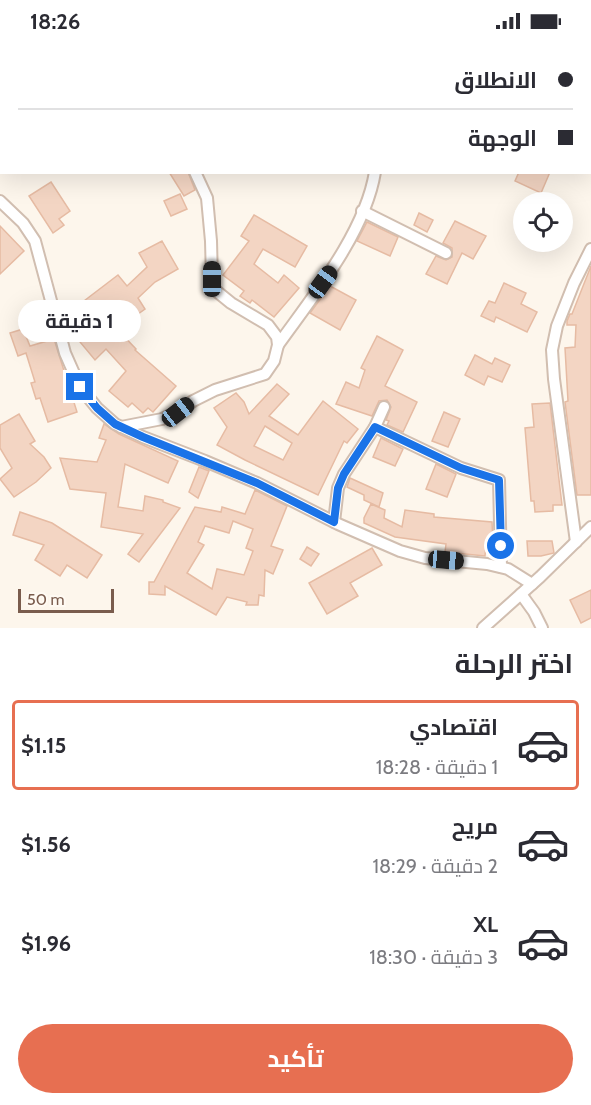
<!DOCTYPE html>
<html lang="ar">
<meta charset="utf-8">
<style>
body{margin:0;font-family:Cabin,Cairo,sans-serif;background:#f2f2f3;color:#2b2b33;direction:rtl;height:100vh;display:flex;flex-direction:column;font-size:22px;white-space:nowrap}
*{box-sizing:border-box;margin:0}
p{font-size:20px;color:#7c7c81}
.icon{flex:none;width:33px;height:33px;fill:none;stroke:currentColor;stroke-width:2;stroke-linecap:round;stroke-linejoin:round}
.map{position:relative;height:586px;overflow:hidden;direction:ltr}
.drawer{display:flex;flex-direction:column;background:#fff;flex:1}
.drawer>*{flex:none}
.top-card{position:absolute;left:0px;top:0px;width:591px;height:132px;box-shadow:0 6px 24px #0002;direction:rtl;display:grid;align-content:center;height:132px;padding:0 18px;background:#fff}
.fabs{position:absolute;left:513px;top:150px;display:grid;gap:12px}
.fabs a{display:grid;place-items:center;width:60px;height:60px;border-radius:50%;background:#fff;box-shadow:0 6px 24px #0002;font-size:30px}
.scale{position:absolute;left:18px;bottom:15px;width:96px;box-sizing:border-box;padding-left:6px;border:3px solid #7a5c4d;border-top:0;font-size:16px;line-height:21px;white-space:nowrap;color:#7a5c4d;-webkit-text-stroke:4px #fffaf3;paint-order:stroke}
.end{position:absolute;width:27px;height:27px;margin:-14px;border:8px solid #1a73e8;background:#fff;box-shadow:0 0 0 3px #fff}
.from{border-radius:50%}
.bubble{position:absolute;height:42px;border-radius:21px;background:#fff;box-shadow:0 6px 24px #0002;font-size:20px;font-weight:700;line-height:42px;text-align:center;direction:rtl}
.car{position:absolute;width:18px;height:36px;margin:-18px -9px;border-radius:8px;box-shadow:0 0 4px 2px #0007;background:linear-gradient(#222 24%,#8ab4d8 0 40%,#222 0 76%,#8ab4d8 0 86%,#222 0)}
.top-card b{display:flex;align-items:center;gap:21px;height:57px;font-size:22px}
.top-card b+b{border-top:2px solid #e1e1e2}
.top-card i{width:15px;height:15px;background:#2b2b33}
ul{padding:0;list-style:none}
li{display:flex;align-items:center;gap:18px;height:90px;margin:0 12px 9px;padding:0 6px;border:3px solid transparent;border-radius:6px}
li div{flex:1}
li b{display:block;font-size:22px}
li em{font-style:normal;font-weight:700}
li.on{border-color:#e76f51}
li>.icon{width:54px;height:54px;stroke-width:1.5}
h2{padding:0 18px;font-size:27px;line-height:72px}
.primary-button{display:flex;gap:12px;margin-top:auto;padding:12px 18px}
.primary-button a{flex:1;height:69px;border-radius:36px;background:#e76f51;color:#fff;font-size:24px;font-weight:700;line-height:69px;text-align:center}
.status{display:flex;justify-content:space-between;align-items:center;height:42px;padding:0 30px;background:#fff;direction:ltr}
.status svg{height:16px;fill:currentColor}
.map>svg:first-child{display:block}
</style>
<div class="status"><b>18:26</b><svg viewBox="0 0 49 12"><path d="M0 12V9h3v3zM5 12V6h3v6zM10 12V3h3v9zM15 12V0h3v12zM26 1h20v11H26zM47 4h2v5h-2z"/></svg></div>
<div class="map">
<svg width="591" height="586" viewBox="0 0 591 586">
<rect width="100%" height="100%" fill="#fdf6ec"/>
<g fill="#f3d5c3" stroke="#e6bba3" stroke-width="1.5" fill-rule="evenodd">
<polygon points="169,130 188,130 195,148 184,154"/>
<polygon points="519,130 550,130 541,151 515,139"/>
<polygon points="51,140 70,169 59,177 64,183 53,191 29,154"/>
<polygon points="180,152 187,167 171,174 164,159"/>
<polygon points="419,171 433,178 427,190 414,183"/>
<polygon points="254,173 307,204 295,225 263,207 254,222 278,241 284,233 299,246 274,275 252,258 250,261 240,254 244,249 223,233 249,199 241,194"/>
<polygon points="455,179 486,194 473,217 462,211 447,242 426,232 436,214 446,218 452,215 452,206 443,201"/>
<polygon points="367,180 398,195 390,214 357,199"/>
<polygon points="0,184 24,209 0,232"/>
<polygon points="162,199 178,227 155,240 138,256 145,267 117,287 136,307 135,308 176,344 153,370 148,366 143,371 132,361 128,365 109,349 126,329 106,307 95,318 65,282 63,275 118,233 127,244 147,225 139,211"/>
<polygon points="591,224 591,453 577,453 565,360 568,359 565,306 575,305 576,283 567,283 567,279 570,272 572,272"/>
<polygon points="504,241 526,251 521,262 537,270 527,290 496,275 494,280 481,274 489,259 495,261"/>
<polygon points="330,244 356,258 340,288 310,271"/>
<polygon points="23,287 30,304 54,297 77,370 48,380 40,356 36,357 31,341 35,340 26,311 18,314 10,291"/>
<polygon points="377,294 403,308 385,344 417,360 403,390 387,383 389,379 386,378 391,365 387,358 379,359 372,374 336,362 346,340 359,346 365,328 361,326"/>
<polygon points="475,313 492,322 495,316 510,323 502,340 488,334 484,343 465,333"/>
<path d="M277,342L289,352L269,374L298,393L323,359L358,387L347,401L344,399L318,453L245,418L217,403L227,385L214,366L236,351L244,360L249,372ZM265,384L292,401L283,418L254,404Z"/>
<polygon points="550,361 562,463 553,463 553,469 535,470 534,459 531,459 525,386 534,385 532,362"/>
<polygon points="444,370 460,377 448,405 432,399"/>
<polygon points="19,372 35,399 30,402 44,415 51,426 36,440 14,455 0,437 12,426 0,406 0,383"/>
<polygon points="104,382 119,392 178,419 168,441 125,422 118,465 143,469 145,454 163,458 163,460 180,466 139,520 128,512 143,492 101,485 106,451 70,447 60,416 97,420 106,398 99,396"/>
<polygon points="381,396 403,407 395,424 373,415"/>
<polygon points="436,422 456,432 447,455 426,447"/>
<polygon points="199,425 209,429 198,456 189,450"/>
<polygon points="350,436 383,451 379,465 364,458 364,453 347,445"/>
<path d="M255,448L287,464L271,504L283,508L273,532L265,528L264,554L259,553L258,563H246L247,560L227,555L216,573L165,544V553L149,552V540H154L195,465L221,470L222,465L245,472ZM233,479L253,487L246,506L253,509L244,533L217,527L212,547L187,531L204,503L198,500L205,484L229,491Z"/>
<polygon points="371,462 385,468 384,476 402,485 405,468 434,472 434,475 492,480 493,502 486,501 485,514 445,510 446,502 395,495 364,481 364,476"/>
<polygon points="20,470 52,481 102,513 87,536 67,523 60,534 35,518 44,503 13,493"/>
<polygon points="527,499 552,499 554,511 541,514 528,514"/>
<polygon points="307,505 319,512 311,524 300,517"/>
<polygon points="372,506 382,523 350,541 358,554 327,572 309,541"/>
<polygon points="591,548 591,576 581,581 570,558"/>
</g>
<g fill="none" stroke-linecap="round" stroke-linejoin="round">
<g stroke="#d1beb0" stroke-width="14">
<g id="minor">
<polyline points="0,159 23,181 35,199 65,311 80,345 97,366 115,382 143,395 205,419 257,441 338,482 400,509 425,516 487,522 508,527 532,542"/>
<polyline points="362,169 446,211"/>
<path d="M278,303C313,254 365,191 375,130"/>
<polyline points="121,385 162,377 178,370 193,359 215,348 265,332 274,319 278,303 277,295 268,283 231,261 215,248 212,237 211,199 207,156 195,130"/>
<polyline points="375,385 461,426 499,438 501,525"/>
<polyline points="334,480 338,446 344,432 375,385 384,365"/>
<polyline points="576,500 554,337 552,308 557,284 574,241 591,207"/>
<polyline points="521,552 534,570 542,586"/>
<polyline points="483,586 540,535 591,485"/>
</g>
</g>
<use href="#minor" stroke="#fff" stroke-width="10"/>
</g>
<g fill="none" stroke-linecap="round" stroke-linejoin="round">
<polyline stroke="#1a73e8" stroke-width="8" points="80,345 97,366 115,382 143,395 257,441 334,480 338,446 344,432 375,385 461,426 499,438 501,504"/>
</g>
</svg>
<div class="fabs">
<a><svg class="icon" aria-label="locate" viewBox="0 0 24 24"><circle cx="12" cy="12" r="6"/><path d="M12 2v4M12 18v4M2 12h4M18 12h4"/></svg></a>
</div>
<div class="scale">50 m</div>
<i class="end from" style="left:501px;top:504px"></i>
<i class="end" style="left:80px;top:345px"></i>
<div class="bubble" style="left:18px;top:258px;width:123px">1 دقيقة</div>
<i class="car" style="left:212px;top:237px;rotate:0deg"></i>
<i class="car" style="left:323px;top:240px;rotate:36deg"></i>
<i class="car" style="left:178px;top:370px;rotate:52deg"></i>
<i class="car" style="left:446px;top:518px;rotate:95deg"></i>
<div class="top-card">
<b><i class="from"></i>الانطلاق</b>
<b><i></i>الوجهة</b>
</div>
</div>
<section class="drawer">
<h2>اختر الرحلة</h2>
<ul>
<li class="on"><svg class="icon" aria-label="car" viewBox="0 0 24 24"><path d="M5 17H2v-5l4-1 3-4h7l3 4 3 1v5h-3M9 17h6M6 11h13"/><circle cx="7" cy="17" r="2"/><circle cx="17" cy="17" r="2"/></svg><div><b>اقتصادي</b><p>1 دقيقة · 18:28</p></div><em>$1.15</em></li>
<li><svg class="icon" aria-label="car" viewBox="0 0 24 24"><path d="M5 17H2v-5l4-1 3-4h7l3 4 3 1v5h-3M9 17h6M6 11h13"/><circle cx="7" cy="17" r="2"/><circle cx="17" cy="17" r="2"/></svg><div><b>مريح</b><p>2 دقيقة · 18:29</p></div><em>$1.56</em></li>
<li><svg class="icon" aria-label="car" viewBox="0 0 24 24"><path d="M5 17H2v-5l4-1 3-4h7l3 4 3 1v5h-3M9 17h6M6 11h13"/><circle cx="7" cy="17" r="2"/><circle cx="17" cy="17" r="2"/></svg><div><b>XL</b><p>3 دقيقة · 18:30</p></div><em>$1.96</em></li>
</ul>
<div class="primary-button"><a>تأكيد</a></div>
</section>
